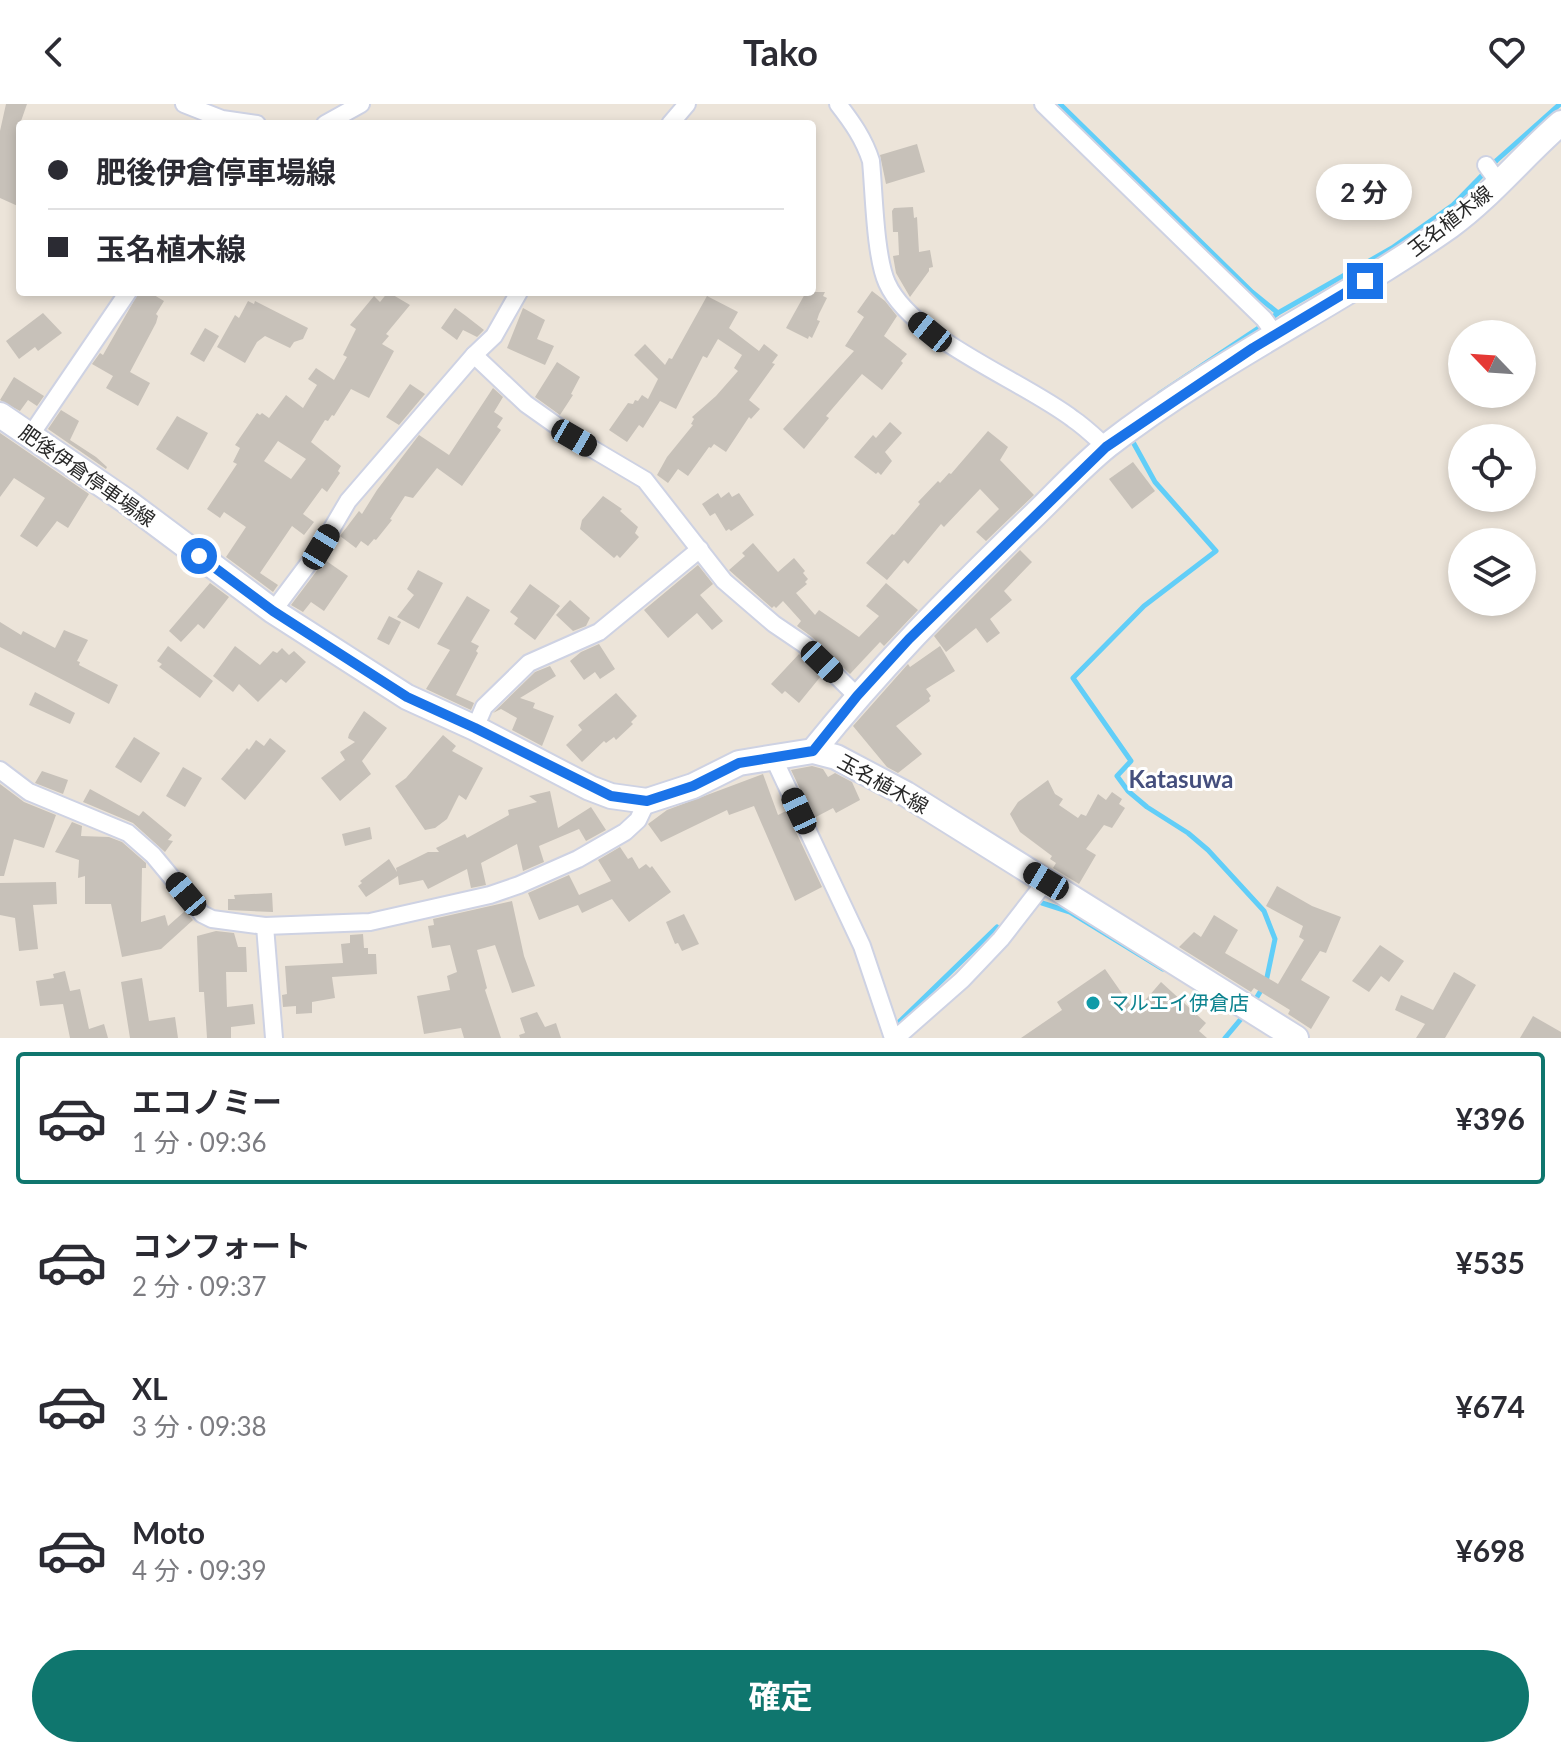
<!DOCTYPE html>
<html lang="ja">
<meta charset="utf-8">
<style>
body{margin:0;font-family:Lato,"Noto Sans JP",sans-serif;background:#f2f2f3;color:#2b2b33;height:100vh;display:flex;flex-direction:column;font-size:30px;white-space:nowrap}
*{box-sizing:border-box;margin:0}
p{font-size:26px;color:#7c7c81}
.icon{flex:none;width:44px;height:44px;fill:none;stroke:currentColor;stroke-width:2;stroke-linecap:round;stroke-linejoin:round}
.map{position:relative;height:934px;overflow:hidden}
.sheet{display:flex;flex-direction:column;background:#fff;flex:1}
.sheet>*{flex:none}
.guide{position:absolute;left:16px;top:16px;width:800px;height:176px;border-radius:8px;box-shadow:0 4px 12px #0003;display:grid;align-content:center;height:176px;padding:0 32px;background:#fff}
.needle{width:52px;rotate:295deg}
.fabs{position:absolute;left:1448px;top:216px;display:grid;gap:16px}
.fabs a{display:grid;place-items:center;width:88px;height:88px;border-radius:50%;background:#fff;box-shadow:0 4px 12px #0003;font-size:40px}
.end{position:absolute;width:36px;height:36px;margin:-18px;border:10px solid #1a73e8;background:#fff;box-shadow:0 0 0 4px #fff}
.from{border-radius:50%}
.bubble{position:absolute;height:56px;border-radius:28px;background:#fff;box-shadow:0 4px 12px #0003;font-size:26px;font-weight:700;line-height:56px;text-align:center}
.car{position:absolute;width:24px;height:48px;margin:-24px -12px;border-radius:10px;box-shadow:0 0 6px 2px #0007;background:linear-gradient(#222 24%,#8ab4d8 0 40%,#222 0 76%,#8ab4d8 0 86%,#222 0)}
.guide b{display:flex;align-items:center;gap:28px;height:76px;font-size:30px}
.guide b+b{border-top:2px solid #e1e1e2}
.guide i{width:20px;height:20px;background:#2b2b33}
ul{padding:14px 0 0;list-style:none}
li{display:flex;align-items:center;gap:24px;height:132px;margin:0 16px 12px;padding:0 16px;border:4px solid transparent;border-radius:8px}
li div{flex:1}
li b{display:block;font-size:30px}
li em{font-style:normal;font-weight:700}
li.active{border-color:#0f766e}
li>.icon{width:72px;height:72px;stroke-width:1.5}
.action{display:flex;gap:16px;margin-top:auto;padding:16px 32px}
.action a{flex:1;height:92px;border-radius:48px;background:#0f766e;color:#fff;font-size:32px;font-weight:700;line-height:92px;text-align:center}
header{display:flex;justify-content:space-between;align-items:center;height:104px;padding:0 32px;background:#fff;font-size:36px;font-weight:700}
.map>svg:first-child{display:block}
</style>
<header><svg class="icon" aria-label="back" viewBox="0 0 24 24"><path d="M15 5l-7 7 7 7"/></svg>Tako<svg class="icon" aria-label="heart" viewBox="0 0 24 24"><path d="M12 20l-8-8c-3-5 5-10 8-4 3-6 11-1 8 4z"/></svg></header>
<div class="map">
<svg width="1561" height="934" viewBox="0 0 1561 934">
<rect width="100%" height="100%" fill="#ece4d9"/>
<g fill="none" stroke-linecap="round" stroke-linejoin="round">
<g stroke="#61cef8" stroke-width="5">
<polyline points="1060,0 1252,188 1278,209"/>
<polyline points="1159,290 1260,223 1278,209 1392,144 1453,101 1497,56 1560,0"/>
<polyline points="1133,338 1155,378 1216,447 1144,502 1073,574 1131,657 1117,672 1128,687 1147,703 1188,729 1208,746 1264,807 1275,835 1266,878 1254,898"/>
<polyline points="1042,799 1070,808 1163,865"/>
<polyline points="896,921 997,823"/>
<polyline points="1225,934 1246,909"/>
</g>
</g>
<g fill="#c7c1b9" fill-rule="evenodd">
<polygon points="6,0 27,0 20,20 20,103 0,94 0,27"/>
<polygon points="917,40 925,68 886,80 880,51"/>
<polygon points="913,103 914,114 917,113 919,148 930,146 933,163 929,164 929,167 910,193 896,169 893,152 899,151 898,128 893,128 892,107 894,104"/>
<polygon points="872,187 885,197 897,212 884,232 907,250 901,257 903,259 882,286 862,270 826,312 829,314 804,345 783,325 854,247 845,242 864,213 857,208"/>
<polygon points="139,188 149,188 164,197 156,210 158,212 156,219 130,268 150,279 138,302 106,284 113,272 92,260 100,249 103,251"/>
<path d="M388,188L410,201L386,230L389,232L382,240L394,247L369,294L351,285L334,312L332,311L328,317L325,316L311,338L341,362L338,367L340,369L327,388L322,384L303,410L314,418L304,431L292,422L260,469L278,481L273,488L226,453L246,423L224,408L220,414L207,405L237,360L233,358L240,344L235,341L257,309L260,311L262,309L269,314L286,291L303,304L317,281L308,275L316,264L334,276L347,253L343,251L356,225L350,221L374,192L380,198ZM278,337L306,355L291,375L264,357Z"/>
<polygon points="806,188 825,188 823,192 827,194 819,210 817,216 820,217 812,234 809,232 808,235 786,224"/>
<polygon points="707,192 738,208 729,224 759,247 764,240 778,251 772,259 775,260 749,296 760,305 751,315 749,313 726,348 714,340 711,344 709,343 688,372 678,365 668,379 657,371 667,353 693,321 691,320 694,315 692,313 716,292 738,267 734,264 742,251 718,235 707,254 703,252 676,305 660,297 643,324 639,321 627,338 609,326 628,299 633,300 635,296 638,297 642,291 648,295 658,275 634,251 645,240 665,261 669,254 672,255"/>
<polygon points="248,197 254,200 255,197 308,224 303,235 294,238 290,244 265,232 257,238 245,259 217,243 235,211 239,214"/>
<polygon points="455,204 466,212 484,226 477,233 463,226 457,236 441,224"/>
<polygon points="523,204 545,216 537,235 554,242 545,261 507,244"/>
<polygon points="43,209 62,229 38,247 35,243 19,255 6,237"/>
<polygon points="205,224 219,232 204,258 190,250"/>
<polygon points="557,258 580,273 571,290 573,291 560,311 535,293"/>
<polygon points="14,273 44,292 37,302 28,296 20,307 0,296"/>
<polygon points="410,280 425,290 399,321 386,313"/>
<polygon points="493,284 503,293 494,308 503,314 497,323 501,326 462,382 437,364 413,394 405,392 390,415 392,416 376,436 374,435 368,442 361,437 356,444 340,432 359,407 362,410 377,386 419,331 449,351"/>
<polygon points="61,306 79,317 70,336 96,353 107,363 106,365 48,325"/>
<polygon points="177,312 208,329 188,366 156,345"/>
<polygon points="890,318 902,329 885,348 892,357 881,371 878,368 876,370 854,353 873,331 876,334"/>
<polygon points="988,327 1008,343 1000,356 1034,391 986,437 976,428 999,405 980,385 944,423 941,420 908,460 904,456 887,476 866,459 892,430 894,431 920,400 918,398 938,377 940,379 949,369 951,370"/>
<polygon points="0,329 89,390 68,424 57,417 37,443 20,432 45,394 14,374 0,393"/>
<polygon points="1133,358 1155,387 1132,405 1109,375"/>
<polygon points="729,388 732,393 739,389 754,411 731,427 729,425 726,427 715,409 710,412 702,400 718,389 721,394"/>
<polygon points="603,392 622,405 620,407 638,423 635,429 639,433 620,454 617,451 614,454 580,425 582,416"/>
<polygon points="753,439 778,468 794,454 805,467 803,469 808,475 805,478 807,480 796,489 815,511 819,506 859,533 879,512 866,502 886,479 918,506 884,542 880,538 850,570 812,533 797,522 801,517 783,497 776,504 774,502 772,504 729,466 745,452 742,449"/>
<polygon points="1020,446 1032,458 1004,487 1012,496 990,515 1000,529 987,539 976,524 946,548 934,532"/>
<polygon points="325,456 348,472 324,507 311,498 303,508 291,501"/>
<polygon points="698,461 713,480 700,491 723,517 712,526 697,509 668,534 644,506"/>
<polygon points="418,466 443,479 419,525 397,513 414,491 407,485"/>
<polygon points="210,479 229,493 204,525 198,520 181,538 169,527"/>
<polygon points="530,480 560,502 535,536 514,520 518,514 510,508"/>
<polygon points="467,492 490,506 471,538 479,542 476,547 478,549 456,591 474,599 471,606 426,585 450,546 437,540"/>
<polygon points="570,496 590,514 586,522 573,527 556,511"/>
<polygon points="389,512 401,518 389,541 377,535"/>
<polygon points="0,518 21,531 23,527 55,544 64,526 88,536 77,557 80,558 79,561 118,581 109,600 0,543"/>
<polygon points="599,540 615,565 600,575 595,568 584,576 570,557 581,548"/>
<polygon points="168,542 213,577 200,594 159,563 162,560 157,557"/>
<polygon points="235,542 260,561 273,547 277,549 282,544 289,551 294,547 306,558 286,579 281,575 258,598 239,580 233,588 213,572"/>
<polygon points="940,542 955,567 926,585 931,592 929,594 930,597 896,622 922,650 898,669 887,663 853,622 908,560 910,563"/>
<polygon points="799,550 821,572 799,599 785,587 782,590 771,580"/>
<polygon points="550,562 556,572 520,594 535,599 533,604 554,612 542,642 512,626 517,614 501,605 493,609 535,568"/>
<polygon points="35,588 75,609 70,620 29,601"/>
<polygon points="616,589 637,612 631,618 633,620 616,636 614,633 606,639 604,637 582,658 566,641 582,626 578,621"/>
<polygon points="364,607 387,624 362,657 371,670 340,697 321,674 345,656 340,648 355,638 348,634 349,630"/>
<polygon points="443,631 456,642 452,647 483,664 466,696 459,691 447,715 435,724 425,726 395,682 406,674"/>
<polygon points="134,633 160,649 141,679 115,663"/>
<polygon points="270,634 286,647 245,696 221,675 247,644 249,646 256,636 264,642"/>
<polygon points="812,662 823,665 828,673 835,669 852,678 860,696 836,709 833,704 814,714 791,666"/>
<polygon points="183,663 202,674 185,703 166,692"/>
<polygon points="42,667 68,676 63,690 35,679"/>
<polygon points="763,670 778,711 786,707 822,783 795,797 754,702 729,711 727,706 661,738 648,720 667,706"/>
<polygon points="1048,676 1055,690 1063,695 1059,701 1078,714 1081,710 1086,712 1098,690 1106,696 1112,688 1122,695 1119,700 1125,704 1112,724 1104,721 1086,745 1096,751 1079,780 1053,764 1056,759 1050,755 1052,752 1020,728 1010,710 1018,698"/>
<polygon points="0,680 24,698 56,711 44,744 14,735 4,772 0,772"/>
<polygon points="90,685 139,712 143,707 172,731 168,736 173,737 165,748 133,719 83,698"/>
<polygon points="550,687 558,724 591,703 606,726 586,737 579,725 539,742 544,758 523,767 517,740 481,759 486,781 471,784 467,765 428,785 423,776 399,781 398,772 366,793 358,782 362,779 360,777 389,755 397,768 396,764 428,748 439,748 436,744 465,730 467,734 509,711 508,706 537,698 529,692"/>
<polygon points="72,718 82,722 81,732 109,733 122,738 146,759 146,764 142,764 141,818 165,811 168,822 185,807 193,816 161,845 122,853 111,800 85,800 85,772 78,774 79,756 55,748"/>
<polygon points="370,723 372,735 345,742 342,730"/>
<polygon points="620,743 628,755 632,753 639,765 646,760 650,764 652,762 671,788 629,818 612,795 582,809 578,801 539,816 528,789 569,771 579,791 611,777 598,756"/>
<polygon points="56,778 57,800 33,801 38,845 19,847 15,814 0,811 0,779"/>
<polygon points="1277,782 1312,802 1341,813 1326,849 1320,847 1301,876 1330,893 1311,925 1288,910 1290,906 1254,884 1251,888 1179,843 1194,828 1201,833 1214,811 1238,826 1225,849 1278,880 1304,836 1299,833 1303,822 1266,802"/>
<polygon points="272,789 273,808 228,806 228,795 235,795 234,791"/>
<polygon points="512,797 524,852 535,882 512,889 495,841 477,846 487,884 485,886 501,934 464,934 461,924 424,930 417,892 450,886 447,872 457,868 450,841 432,844 428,822 434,821 433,815"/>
<polygon points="684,810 699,840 682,847 678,839 675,840 666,818"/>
<polygon points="216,827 234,829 238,843 246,843 247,868 226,868 227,903 253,900 255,920 231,923 231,934 207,934 204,888 199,888 197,832"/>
<polygon points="363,830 364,844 368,844 368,850 376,850 377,870 332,873 335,894 312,898 312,909 296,910 296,902 283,903 282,891 287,890 285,862 343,859 341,840 350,839 350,831"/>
<polygon points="1380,841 1404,857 1389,878 1381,872 1369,888 1352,877"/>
<polygon points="1105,865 1135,908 1161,878 1206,919 1199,927 1207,934 1021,934 1062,906 1057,898"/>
<polygon points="65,867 70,887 80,885 89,925 104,920 108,934 70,934 63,900 40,902 36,877 54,874 53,870"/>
<polygon points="1454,868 1476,881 1445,934 1416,934 1425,920 1395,906 1401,891 1433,906"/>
<polygon points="142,874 149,917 175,913 178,934 130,934 121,878"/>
<polygon points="537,908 545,923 556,919 561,934 520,934 519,931 525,929 520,914"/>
<polygon points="1533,912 1561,928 1561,934 1520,934"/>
</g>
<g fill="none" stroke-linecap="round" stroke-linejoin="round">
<g stroke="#ced2e3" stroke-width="20">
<g id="minor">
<polyline points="184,0 222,15 257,20"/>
<path d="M838,0C852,18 864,35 871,57C874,88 875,153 887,179C912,235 1022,276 1073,315C1085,323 1095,333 1106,343"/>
<polyline points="1043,0 1264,215 1275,230"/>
<polyline points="325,20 361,0"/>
<polyline points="670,20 687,0"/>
<polyline points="1486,61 1499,79"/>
<polyline points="474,251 526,300 574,334 645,376 724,477 774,520 805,541 857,592"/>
<polyline points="30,332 128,188"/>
<polyline points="273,507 321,443 348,397 474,251 494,232 519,188"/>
<polyline points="475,624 484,603 529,559 599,528 700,445"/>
<polyline points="773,653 862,842 893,934"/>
<polyline points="0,666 29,688 128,729 153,751 202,810 212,815 265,822 370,818 490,791 519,781 578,755 625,728 638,716 647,697"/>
<polyline points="265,822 274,934"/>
<polyline points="896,934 962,876 1001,835 1046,777"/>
</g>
</g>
<g stroke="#ced2e3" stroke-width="28">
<g id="secondary">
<polyline points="0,311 126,397 273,507 407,593 475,624 590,684 611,692 647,697 693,682 739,659 813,647 836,653 906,690 1296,934"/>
<path d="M813,647C878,566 950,493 1024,421C1052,395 1078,365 1108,341C1215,258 1339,200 1450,122C1491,92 1523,52 1561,19"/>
</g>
</g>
<use href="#minor" stroke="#fff" stroke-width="16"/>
<use href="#secondary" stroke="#fff" stroke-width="24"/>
</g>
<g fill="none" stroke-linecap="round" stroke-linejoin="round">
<polyline stroke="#1a73e8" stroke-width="10" points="199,452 273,507 407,593 475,624 611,692 647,697 693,682 739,659 813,647 857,592 909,535 1106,343 1253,244 1365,177"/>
</g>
<circle fill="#0f9aa8" stroke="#fff" stroke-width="3" cx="1093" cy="899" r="8"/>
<g text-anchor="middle" stroke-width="6" stroke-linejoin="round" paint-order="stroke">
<g font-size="20" fill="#282828" stroke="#fff">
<text transform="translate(1450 117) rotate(-38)" y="7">玉名植木線</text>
<text transform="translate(87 372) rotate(35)" y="7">肥後伊倉停車場線</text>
<text transform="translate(883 680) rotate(29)" y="7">玉名植木線</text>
</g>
<g font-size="20" fill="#0d838f" stroke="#fff" text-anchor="start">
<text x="1109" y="906">マルエイ伊倉店</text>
</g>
<g font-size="24" font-weight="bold" fill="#454f7d" stroke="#fff">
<text x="1181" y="684">Katasuwa</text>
</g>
</g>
</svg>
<div class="fabs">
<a><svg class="needle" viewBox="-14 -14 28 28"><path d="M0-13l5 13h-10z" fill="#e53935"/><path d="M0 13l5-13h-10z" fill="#7c7c81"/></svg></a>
<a><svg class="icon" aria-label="locate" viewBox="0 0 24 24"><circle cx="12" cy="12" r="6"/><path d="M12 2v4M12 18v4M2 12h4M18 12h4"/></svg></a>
<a><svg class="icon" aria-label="layers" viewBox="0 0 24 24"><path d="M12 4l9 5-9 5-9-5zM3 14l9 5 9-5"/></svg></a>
</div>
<i class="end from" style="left:199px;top:452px"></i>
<i class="end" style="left:1365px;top:177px"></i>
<div class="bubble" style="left:1316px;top:60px;width:96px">2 分</div>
<i class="car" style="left:930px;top:228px;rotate:309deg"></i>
<i class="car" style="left:574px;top:334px;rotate:120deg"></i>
<i class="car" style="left:321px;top:443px;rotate:31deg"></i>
<i class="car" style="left:822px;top:558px;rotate:134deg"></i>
<i class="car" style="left:799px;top:707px;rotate:335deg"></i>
<i class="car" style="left:1046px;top:777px;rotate:301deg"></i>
<i class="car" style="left:186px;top:790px;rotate:320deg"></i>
<div class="guide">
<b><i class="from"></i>肥後伊倉停車場線</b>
<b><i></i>玉名植木線</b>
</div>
</div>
<section class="sheet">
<ul>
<li class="active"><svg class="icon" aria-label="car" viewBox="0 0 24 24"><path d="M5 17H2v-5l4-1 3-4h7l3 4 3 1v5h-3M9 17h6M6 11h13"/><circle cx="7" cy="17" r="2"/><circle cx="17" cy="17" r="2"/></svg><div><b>エコノミー</b><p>1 分 · 09:36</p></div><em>¥396</em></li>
<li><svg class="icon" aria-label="car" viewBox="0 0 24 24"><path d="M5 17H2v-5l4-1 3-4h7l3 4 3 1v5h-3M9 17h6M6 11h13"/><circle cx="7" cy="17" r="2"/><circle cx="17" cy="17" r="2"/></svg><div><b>コンフォート</b><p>2 分 · 09:37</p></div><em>¥535</em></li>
<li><svg class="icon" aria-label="car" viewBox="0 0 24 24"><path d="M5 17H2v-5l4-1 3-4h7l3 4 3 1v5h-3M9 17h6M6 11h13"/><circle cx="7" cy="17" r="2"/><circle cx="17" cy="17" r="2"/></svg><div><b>XL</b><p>3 分 · 09:38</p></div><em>¥674</em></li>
<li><svg class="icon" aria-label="car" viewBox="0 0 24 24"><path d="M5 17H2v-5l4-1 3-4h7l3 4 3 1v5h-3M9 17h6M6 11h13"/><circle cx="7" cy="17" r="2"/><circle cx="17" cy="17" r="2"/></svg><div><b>Moto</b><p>4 分 · 09:39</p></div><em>¥698</em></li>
</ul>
<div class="action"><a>確定</a></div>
</section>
